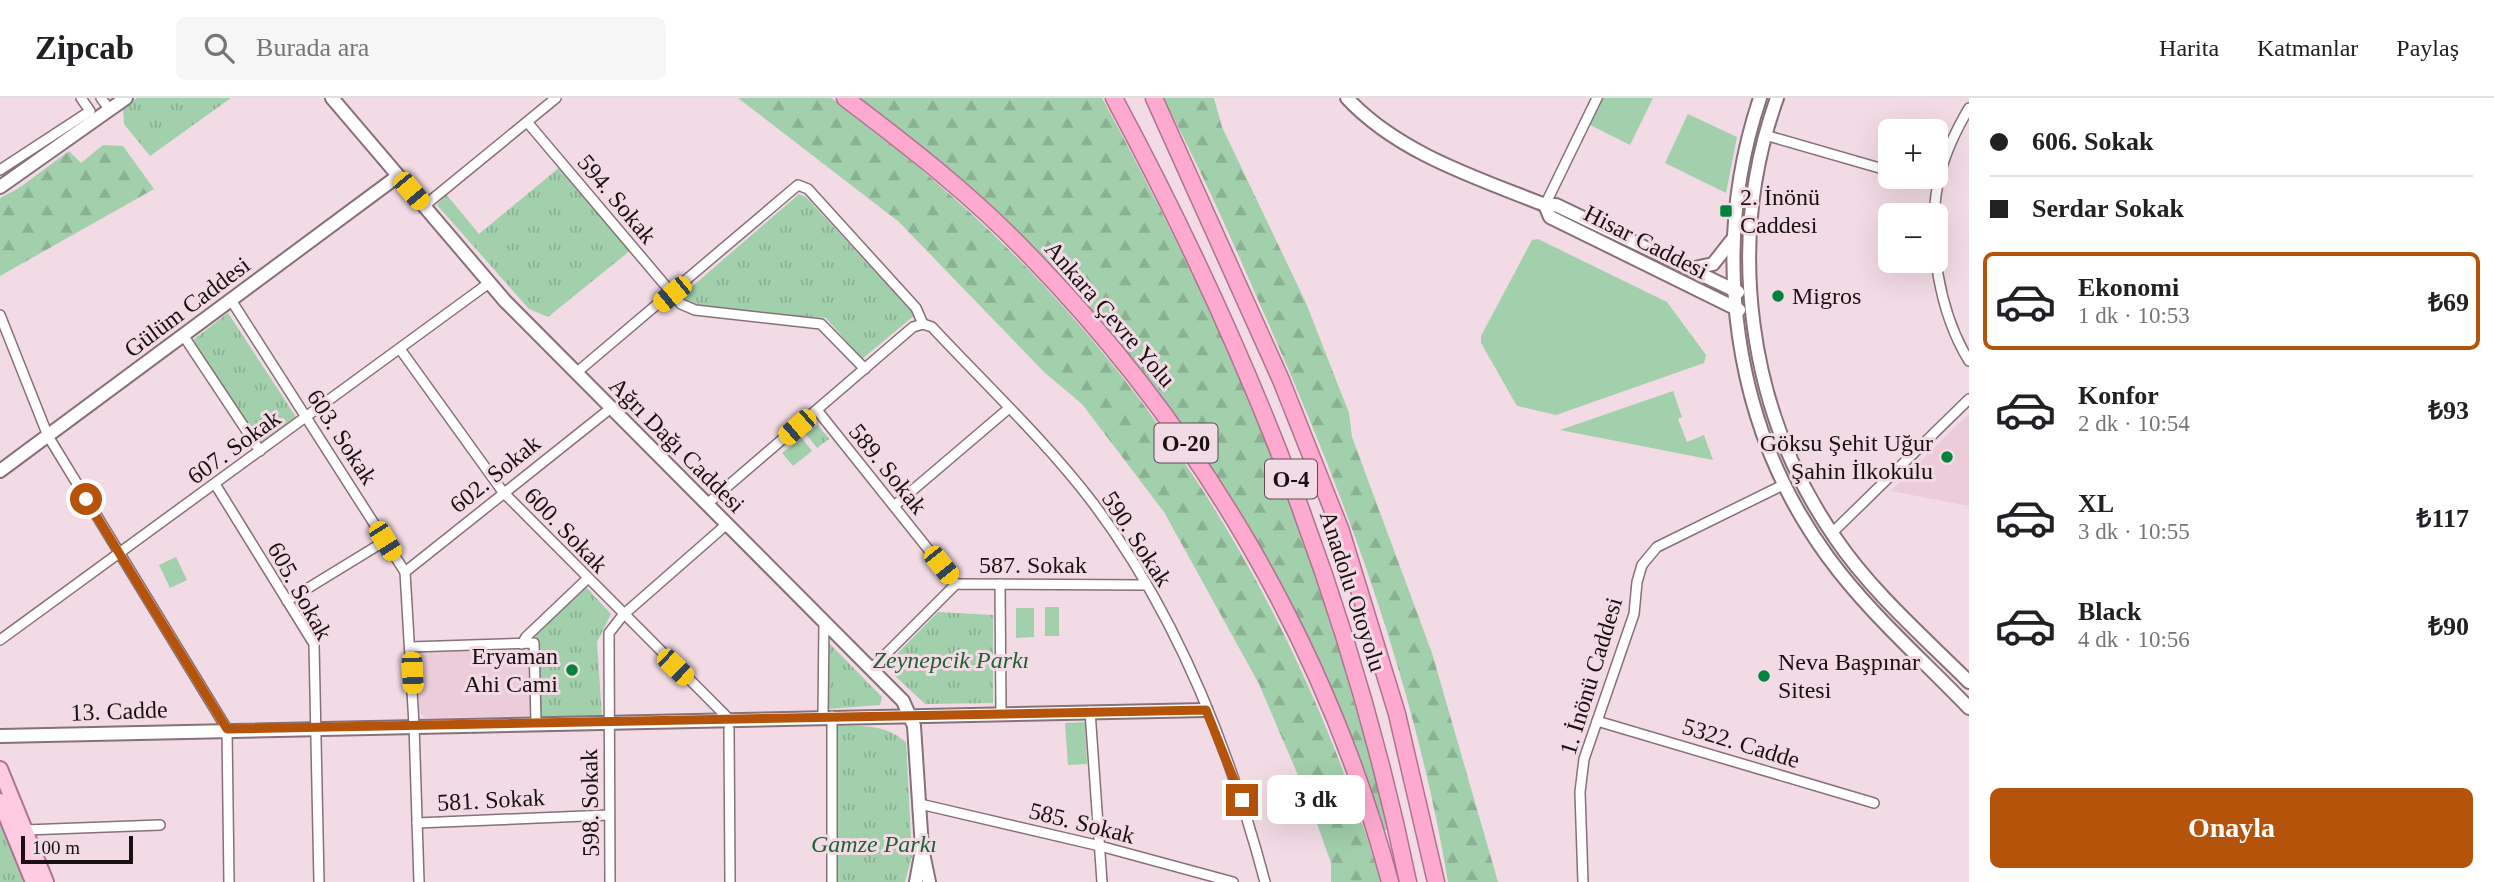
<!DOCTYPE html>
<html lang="tr">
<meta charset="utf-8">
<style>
body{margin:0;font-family:Georgia,serif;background:#f6f6f6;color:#202124;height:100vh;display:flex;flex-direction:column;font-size:26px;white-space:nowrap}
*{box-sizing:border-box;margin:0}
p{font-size:23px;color:#757577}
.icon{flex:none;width:38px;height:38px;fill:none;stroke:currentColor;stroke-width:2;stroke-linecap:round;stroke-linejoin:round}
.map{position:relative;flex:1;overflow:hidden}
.drawer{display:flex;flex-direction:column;background:#fff;width:525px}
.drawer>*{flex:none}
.hud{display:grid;align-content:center;height:154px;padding:0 21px;background:#fff}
.buttons{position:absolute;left:1878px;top:21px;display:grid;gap:14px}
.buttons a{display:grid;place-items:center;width:70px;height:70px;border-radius:10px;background:#fff;box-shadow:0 7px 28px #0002;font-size:35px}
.scale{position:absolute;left:21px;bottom:18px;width:112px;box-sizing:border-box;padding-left:7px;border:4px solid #181013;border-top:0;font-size:19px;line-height:24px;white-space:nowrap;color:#181013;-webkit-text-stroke:5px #f3dbe5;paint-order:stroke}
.end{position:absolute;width:32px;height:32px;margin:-16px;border:9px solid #b45309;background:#fff;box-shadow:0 0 0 4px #fff}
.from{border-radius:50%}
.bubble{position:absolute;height:49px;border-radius:10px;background:#fff;box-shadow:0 7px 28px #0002;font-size:23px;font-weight:800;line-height:49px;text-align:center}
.car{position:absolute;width:21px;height:42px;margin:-21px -10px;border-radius:9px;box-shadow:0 0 5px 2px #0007;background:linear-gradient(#f5c518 24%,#345 0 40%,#f5c518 0 76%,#345 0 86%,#f5c518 0)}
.hud b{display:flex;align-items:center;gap:24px;height:66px;font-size:26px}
.hud b+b{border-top:2px solid #e0e0e0}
.hud i{width:18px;height:18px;background:#202124}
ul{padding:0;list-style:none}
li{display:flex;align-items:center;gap:21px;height:98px;margin:0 14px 10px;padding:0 7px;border:4px solid transparent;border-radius:10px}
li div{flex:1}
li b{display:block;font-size:26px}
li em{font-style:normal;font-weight:800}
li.current{border-color:#b45309}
li>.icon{width:63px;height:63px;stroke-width:1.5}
.cta{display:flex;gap:14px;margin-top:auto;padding:14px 21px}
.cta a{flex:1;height:80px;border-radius:10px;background:#b45309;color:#fff;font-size:28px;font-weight:800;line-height:80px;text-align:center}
header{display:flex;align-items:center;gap:42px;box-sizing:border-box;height:98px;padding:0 35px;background:#fff;border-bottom:2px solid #e0e0e0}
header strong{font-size:33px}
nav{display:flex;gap:38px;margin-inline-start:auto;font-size:24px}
.search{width:490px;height:63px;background:#f6f6f6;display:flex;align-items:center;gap:18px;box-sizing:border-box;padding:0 24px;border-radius:10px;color:#757577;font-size:26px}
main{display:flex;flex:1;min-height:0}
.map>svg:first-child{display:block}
</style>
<header>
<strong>Zipcab</strong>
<div class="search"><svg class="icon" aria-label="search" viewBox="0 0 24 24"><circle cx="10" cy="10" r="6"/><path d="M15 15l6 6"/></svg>Burada ara</div>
<nav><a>Harita</a><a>Katmanlar</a><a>Paylaş</a></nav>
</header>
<main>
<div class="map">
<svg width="1969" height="784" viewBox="0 0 1969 784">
<defs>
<pattern id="forest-firs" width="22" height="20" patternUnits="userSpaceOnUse" patternTransform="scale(1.75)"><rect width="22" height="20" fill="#a2cfac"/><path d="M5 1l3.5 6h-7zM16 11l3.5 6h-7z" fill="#8bb193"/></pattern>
<pattern id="park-tufts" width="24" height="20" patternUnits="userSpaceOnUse" patternTransform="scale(1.75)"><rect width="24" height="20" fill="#a2cfac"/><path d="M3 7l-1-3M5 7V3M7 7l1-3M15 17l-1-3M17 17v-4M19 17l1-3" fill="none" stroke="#8bb193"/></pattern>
</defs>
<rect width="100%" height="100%" fill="#f3dbe5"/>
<g fill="#ecccd9">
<polygon points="1969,316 1969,408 1891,393 1959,325"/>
<polygon points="530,552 531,618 425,620 419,614 418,554"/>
</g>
<g fill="#a2cfac">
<polygon points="1599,0 1653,0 1630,47 1588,26"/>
<polygon points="1688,16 1737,39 1726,95 1665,65"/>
<polygon points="1538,141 1667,204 1706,257 1704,265 1556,317 1517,308 1481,245 1481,238 1532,142"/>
<polygon points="1673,293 1682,319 1678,321 1687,344 1704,337 1713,362 1560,332"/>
<polygon points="802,340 812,353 793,368 782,355"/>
<polygon points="176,459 187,482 170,490 159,467"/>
<rect x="1045" y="509" width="14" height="29"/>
<polygon points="1016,510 1034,510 1034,539 1016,540"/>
<polygon points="1085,624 1087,666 1068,667 1065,625"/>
</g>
<g fill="url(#forest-firs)">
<path d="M738,0C757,0 815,0 830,0C844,4 915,66 931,80C1150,267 1298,509 1381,784H1331V765L1309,703L1259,586L1164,414L1082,306L1044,274L899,124Z"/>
<path d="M859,0H1102C1161,109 1216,221 1263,336C1315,464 1353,597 1390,730L1382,734C1307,498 1188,299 1010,125C963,80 911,40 859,0Z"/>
<path d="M1163,0H1214L1222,29L1306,205L1349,315L1352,339L1432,555L1498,784H1448C1415,585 1344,394 1262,211C1231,140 1200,69 1163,0Z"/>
<polygon points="103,47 123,48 154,91 0,178 0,100 19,90 69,53 81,65"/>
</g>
<g fill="url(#park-tufts)">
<polygon points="137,0 231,0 150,58 124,26 123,10"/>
<polygon points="560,69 631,152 548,219 529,211 437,107 446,96 479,136"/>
<path d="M799,96L806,99L915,217L862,261L826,220C791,217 707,218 680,199Z"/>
<polygon points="228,215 296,319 259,346 193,242"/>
<polygon points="818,327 829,341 817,350 806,336"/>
<polygon points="586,489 611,516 597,544 602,619 539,620 536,536"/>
<polygon points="938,514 993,517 993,605 925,606 893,576 894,559"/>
<polygon points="827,543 882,599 880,607 827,611"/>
<path d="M838,628C865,628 884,626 906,644L912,758L905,784H838Z"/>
<polygon points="0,725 22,779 23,784 0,784"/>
</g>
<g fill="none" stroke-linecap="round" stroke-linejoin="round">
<g stroke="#867079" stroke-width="12">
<g id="street">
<polyline points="101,0 110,12"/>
<path d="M1969,10C1956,32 1943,60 1938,85C1927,142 1939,214 1969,263"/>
<polyline points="528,25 681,206 695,212 821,226 865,271"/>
<polyline points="1765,37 1890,73"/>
<polyline points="0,72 90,13 81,0"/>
<polyline points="1908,79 1938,85"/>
<polyline points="1545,107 1597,0"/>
<polyline points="424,108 556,0"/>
<polyline points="231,202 405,474 414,627 419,784"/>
<polyline points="0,217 48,338 227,631 229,784"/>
<path d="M923,226L932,229C986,287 1045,342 1093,405C1176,515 1230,652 1265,784"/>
<polyline points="183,237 260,353"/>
<polyline points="400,251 503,394 728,620"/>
<polyline points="576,275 798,87 808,91 916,210 923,226"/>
<polyline points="817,312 956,486"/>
<polyline points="215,386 314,546 319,784"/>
<polyline points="707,406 913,229 923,226"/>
<polyline points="894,408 1008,311"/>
<polyline points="1832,435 1969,301"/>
<polyline points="405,474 611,310"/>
<polyline points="1000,486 1001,615"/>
<polyline points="287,503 385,443"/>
<polyline points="0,542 489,185"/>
<polyline points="522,546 526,539 587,481"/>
<polyline points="410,549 534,545 536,624"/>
<polyline points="871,571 956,486 1146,487"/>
<polyline points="1090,613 1102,784"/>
<polyline points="823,618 824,524"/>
<polyline points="832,618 832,784"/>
<polyline points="1597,623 1874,705"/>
<polyline points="729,631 730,784"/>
<polyline points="920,706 1100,748 1233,784"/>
<polyline points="417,725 609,717"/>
<polyline points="25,732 160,727"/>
<polyline points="610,784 609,535 623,517 727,426"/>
<polyline points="1583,784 1580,694 1584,661 1634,516 1637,484 1642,467 1657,449 1785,386"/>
</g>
</g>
<g stroke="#867079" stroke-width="16">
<g id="secondary">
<polyline points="332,0 505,203 903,603 914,628 922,750 929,784"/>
<path d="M1347,0C1398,55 1477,80 1545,107H1556L1738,194"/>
<path d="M1760,0C1709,153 1732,328 1828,459C1868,514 1922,561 1969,610"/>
<path d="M1777,0C1725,145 1747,314 1836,441C1872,494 1924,539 1969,584"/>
<polyline points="0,89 126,0"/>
<polyline points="1545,107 1550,119 1739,212"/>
<polyline points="1690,171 1713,166 1732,142"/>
<polyline points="0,373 398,78"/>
<polyline points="0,638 1206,612"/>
<polyline points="916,784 921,757"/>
</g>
</g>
<g stroke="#ae738e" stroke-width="18">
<g id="primary">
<polyline points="0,671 46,784"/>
<polyline points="0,703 33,784"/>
</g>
</g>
<g stroke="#ae738e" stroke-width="19">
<g id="highway">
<path d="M845,0C910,49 974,99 1030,158C1200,333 1327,548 1390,784"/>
<path d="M1114,0C1247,248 1351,507 1408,784"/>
<polyline points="1154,0 1281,282 1341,433 1397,616 1436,784"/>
</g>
</g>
<use href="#street" stroke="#fff" stroke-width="9"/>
<use href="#secondary" stroke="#fff" stroke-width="12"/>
<use href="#primary" stroke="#fecbe3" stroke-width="14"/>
<use href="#highway" stroke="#fea9d0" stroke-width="16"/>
</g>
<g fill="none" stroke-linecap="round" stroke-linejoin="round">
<polyline stroke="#b45309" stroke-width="9" points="86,401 227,631 1206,612 1242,702"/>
</g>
<g fill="#01833e" stroke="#f3dbe5" stroke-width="2.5">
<rect x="1719" y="106" width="14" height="14" rx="3.5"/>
<circle cx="1778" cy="198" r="7"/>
<circle cx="1947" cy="359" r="7"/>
<circle cx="572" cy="572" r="7"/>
<circle cx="1764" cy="578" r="7"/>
</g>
<g text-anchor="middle" stroke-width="6" stroke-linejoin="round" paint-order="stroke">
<g fill="#f3dbe5" stroke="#5a4d52" stroke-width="2">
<rect x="1154.5" y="325.5" width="63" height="39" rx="5"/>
<rect x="1265" y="361.5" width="52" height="39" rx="5"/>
</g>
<g font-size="23" font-weight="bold" fill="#181013">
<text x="1186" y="353">O-20</text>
<text x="1291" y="389">O-4</text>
</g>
<g font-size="24" fill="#181013" stroke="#f3dbe5" text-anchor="start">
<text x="1740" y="107">2. İnönü<tspan x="1740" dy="28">Caddesi</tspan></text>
<text x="1792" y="206">Migros</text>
<text x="1933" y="353" text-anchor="end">Göksu Şehit Uğur<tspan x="1933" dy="28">Şahin İlkokulu</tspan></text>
<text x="558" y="566" text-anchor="end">Eryaman<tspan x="558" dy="28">Ahi Cami</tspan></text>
<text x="1778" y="572">Neva Başpınar<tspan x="1778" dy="28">Sitesi</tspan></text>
</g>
<g font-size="24" fill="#181013" stroke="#f3dbe5">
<text transform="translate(617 101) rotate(50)" y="8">594. Sokak</text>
<text transform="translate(1646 144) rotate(27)" y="8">Hisar Caddesi</text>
<text transform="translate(187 209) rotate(-37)" y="8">Gülüm Caddesi</text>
<text transform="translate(1110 216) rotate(49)" y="8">Ankara Çevre Yolu</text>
<text transform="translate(342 339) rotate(57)" y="8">603. Sokak</text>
<text transform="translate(677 347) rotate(45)" y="8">Ağrı Dağı Caddesi</text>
<text transform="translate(234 349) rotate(-36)" y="8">607. Sokak</text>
<text transform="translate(888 371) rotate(51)" y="8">589. Sokak</text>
<text transform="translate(495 376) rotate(-39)" y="8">602. Sokak</text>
<text transform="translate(566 432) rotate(46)" y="8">600. Sokak</text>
<text transform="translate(1137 441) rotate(57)" y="8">590. Sokak</text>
<text x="1033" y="475">587. Sokak</text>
<text transform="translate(300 493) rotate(61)" y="8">605. Sokak</text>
<text transform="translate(1353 493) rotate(72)" y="8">Anadolu Otoyolu</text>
<text transform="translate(1591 578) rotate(-73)" y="8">1. İnönü Caddesi</text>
<text transform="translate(119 613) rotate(-2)" y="8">13. Cadde</text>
<text transform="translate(1741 645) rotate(17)" y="8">5322. Cadde</text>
<text transform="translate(491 702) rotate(-3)" y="8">581. Sokak</text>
<text transform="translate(590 705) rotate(-91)" y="8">598. Sokak</text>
<text transform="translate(1082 725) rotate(14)" y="8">585. Sokak</text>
</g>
<g font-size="24" font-style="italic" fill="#1d6234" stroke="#f3dbe5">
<text x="951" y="570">Zeynepcik Parkı</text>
<text x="874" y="754">Gamze Parkı</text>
</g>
</g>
</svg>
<div class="buttons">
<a>+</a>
<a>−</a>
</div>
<div class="scale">100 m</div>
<i class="end from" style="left:86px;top:401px"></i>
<i class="end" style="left:1242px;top:702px"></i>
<div class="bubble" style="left:1267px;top:677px;width:98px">3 dk</div>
<i class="car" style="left:411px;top:93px;rotate:140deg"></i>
<i class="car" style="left:672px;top:196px;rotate:231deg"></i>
<i class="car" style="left:797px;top:329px;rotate:229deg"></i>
<i class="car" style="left:385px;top:443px;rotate:148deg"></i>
<i class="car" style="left:941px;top:467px;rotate:141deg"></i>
<i class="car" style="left:675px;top:569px;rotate:134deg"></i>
<i class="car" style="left:412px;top:575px;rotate:177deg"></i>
</div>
<section class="drawer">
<div class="hud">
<b><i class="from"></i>606. Sokak</b>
<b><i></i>Serdar Sokak</b>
</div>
<ul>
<li class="current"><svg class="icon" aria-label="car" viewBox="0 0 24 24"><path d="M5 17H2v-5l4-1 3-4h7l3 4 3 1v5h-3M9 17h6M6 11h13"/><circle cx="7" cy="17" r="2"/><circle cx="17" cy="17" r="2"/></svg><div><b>Ekonomi</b><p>1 dk · 10:53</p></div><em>₺69</em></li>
<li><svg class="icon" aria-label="car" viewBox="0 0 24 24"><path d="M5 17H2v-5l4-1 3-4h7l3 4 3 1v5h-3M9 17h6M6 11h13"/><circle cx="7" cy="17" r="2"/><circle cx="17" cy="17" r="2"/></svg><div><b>Konfor</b><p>2 dk · 10:54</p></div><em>₺93</em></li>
<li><svg class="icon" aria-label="car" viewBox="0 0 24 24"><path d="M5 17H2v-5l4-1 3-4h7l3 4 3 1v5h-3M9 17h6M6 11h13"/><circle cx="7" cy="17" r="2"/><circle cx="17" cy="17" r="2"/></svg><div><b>XL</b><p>3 dk · 10:55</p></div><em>₺117</em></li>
<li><svg class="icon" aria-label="car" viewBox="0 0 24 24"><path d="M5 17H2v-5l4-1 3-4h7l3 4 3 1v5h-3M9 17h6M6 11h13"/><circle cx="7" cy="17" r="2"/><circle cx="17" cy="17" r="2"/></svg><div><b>Black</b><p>4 dk · 10:56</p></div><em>₺90</em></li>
</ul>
<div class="cta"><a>Onayla</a></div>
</section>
</main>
